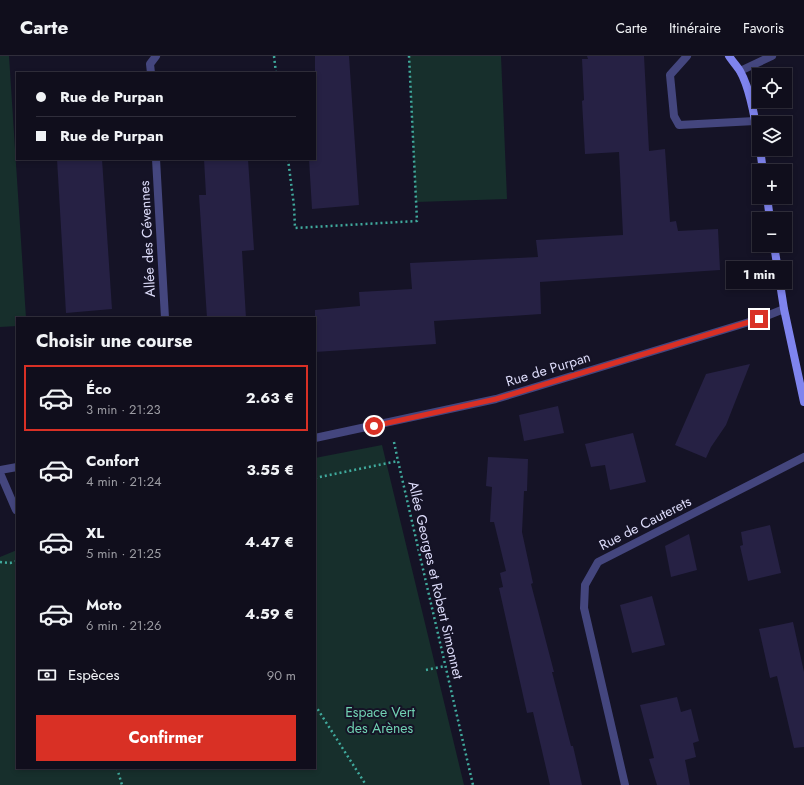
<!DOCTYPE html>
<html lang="fr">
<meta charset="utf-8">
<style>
body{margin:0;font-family:Jost,sans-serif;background:#1e1c29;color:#f1f3f6;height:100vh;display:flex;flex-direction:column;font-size:15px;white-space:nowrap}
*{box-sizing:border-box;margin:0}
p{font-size:13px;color:#9c9ca3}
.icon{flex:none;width:22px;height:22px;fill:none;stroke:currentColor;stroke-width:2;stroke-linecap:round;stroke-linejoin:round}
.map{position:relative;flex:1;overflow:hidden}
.details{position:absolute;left:16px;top:261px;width:300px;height:452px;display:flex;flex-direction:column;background:#100e1c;border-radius:0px;box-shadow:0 2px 6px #0003,0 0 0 1px #302e3b}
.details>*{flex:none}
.banner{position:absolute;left:16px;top:16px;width:300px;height:88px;border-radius:0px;box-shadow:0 2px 6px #0003,0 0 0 1px #302e3b;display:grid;align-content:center;height:88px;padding:0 20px;background:#100e1c}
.tools{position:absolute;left:752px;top:12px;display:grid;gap:8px}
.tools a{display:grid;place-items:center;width:40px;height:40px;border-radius:0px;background:#100e1c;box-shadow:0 2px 6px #0003,0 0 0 1px #302e3b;font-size:20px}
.end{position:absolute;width:18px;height:18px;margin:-9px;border:5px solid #d93025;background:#fff;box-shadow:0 0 0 2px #fff}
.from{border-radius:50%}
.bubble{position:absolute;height:28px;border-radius:0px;background:#100e1c;box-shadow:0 2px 6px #0003,0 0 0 1px #302e3b;font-size:13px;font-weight:700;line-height:28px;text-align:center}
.banner b{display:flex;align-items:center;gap:14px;height:38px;font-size:15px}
.banner b+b{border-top:1px solid #302e3b}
.banner i{width:10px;height:10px;background:#f1f3f6}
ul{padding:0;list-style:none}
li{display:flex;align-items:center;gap:12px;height:66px;margin:0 8px 6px;padding:0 12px;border:2px solid transparent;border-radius:0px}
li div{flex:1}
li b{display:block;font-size:15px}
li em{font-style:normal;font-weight:700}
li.on{border-color:#d93025}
li>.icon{width:36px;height:36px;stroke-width:1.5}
h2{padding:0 20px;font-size:18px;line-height:48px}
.pay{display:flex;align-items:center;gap:10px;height:44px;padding:0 20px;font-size:15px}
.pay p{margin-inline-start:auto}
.primary-button{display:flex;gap:8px;margin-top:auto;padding:8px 20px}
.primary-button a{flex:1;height:46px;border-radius:0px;background:#d93025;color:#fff;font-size:16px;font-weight:700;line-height:46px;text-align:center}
header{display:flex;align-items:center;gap:24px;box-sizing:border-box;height:56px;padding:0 20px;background:#100e1c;border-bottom:1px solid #302e3b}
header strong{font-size:19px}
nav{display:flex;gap:22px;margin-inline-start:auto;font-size:14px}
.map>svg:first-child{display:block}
</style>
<header>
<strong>Carte</strong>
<nav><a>Carte</a><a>Itinéraire</a><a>Favoris</a></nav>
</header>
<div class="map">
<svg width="804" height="729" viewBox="0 0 804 729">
<rect width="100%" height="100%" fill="#151326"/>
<g fill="#172f2c">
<polygon points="0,0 9,0 26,262 17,262 17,270 0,271"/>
<polygon points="409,0 501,0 507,143 416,146"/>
<polygon points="382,389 464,729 0,729 0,501 17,494 17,712 315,712 315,402"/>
</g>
<g fill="#262144">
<polygon points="315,0 349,0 359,149 312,153 309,103 315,103"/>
<polygon points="587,0 644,0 649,95 665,93 670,166 676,165 678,175 718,173 720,214 540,226 541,258 434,265 436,288 315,296 315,254 360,250 359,236 412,233 410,207 538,201 536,184 623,179 619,96 585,98 582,45 584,44 582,3 588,3"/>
<polygon points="57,103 102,103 112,253 66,257"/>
<polygon points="204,103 248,103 254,194 242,195 246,262 207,262 199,139 206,139"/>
<polygon points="750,308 726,369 711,391 706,402 675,389 706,318"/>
<polygon points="558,350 564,377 524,385 519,359"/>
<polygon points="633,377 646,426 610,434 605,409 591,411 585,388"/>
<polygon points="488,401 528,403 527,435 524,435 522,476 533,527 531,528 554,616 552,616 571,690 573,690 582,729 550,729 533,656 527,657 499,532 503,531 500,517 506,515 494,466 490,466 492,431 486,430"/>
<polygon points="770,469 781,517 748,525 740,490 743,489 741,476"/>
<polygon points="689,478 697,514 671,521 665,490"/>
<polygon points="652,540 665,589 632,597 620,549"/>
<polygon points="793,566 804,616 804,691 794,692 777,620 770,622 759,573"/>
<polygon points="677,641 681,656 691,653 699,685 693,687 696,701 685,704 690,729 657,729 649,703 654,702 640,649"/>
</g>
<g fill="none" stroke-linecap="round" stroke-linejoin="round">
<g stroke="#40aa9d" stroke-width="2.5" stroke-dasharray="2 3" stroke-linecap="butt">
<polyline points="274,0 276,17"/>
<polyline points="288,103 294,150 295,172 417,165 409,0"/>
<polyline points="394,386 398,405"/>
<polyline points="315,422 398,405 473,729"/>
<polyline points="0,506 10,507 17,505"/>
<polyline points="426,614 445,610"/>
<polyline points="315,649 366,729"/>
<polyline points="117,712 122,729"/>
</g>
<g stroke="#44467e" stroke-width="8">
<polyline points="687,0 670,19 674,60 679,69 755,65"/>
<polyline points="740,15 772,0"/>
<polyline points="0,417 16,454"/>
</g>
<g stroke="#44467e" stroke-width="8">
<polyline points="151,17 150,8 156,0"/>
<polyline points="156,103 165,262"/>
<polyline points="315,382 496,343 759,263 784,253"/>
<polyline points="0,414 17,411"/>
<polyline points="625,729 584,552 585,529 598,506 804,401"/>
</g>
<g stroke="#7f84ee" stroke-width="8">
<path d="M729,0C732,5 737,10 740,15C751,34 756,68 759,89"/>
<polyline points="760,93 763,115"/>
<polyline points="767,141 770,163"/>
<polyline points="774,189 784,253 804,346"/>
</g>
</g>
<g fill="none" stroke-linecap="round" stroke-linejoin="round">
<polyline stroke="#d93025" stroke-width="5" points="374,370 496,343 759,263"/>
</g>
<g text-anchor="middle" stroke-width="4" stroke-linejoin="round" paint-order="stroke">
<g font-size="14" fill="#dddcfa" stroke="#151326">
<text transform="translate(147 183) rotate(-93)" y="5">Allée des Cévennes</text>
<text transform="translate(548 313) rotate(-17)" y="5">Rue de Purpan</text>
<text transform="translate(645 467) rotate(-27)" y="5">Rue de Cauterets</text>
<text transform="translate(436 524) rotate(77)" y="5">Allée Georges et Robert Simonnet</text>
</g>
<g font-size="14" fill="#71d2b3" stroke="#151326">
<text x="380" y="661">Espace Vert<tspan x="380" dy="16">des Arènes</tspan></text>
</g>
</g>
</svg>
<div class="tools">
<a><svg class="icon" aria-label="locate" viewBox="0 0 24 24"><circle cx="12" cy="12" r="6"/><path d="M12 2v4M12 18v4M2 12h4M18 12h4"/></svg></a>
<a><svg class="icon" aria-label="layers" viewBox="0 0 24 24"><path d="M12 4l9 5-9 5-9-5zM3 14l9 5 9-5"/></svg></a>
<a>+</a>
<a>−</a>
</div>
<i class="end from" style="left:374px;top:370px"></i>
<i class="end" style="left:759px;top:263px"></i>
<div class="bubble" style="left:726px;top:205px;width:66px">1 min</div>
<div class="banner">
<b><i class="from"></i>Rue de Purpan</b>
<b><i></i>Rue de Purpan</b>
</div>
<section class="details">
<h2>Choisir une course</h2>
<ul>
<li class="on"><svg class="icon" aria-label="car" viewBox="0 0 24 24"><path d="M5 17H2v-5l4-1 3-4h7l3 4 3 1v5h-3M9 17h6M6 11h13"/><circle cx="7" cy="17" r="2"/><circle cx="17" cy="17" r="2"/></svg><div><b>Éco</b><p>3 min · 21:23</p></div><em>2.63 €</em></li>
<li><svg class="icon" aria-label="car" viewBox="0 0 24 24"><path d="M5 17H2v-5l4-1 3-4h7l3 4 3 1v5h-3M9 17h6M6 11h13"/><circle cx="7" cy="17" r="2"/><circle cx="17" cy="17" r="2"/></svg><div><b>Confort</b><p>4 min · 21:24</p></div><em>3.55 €</em></li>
<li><svg class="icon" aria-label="car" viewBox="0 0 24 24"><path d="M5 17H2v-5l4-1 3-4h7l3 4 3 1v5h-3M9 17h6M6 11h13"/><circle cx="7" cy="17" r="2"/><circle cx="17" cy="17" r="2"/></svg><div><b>XL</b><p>5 min · 21:25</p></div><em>4.47 €</em></li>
<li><svg class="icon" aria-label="car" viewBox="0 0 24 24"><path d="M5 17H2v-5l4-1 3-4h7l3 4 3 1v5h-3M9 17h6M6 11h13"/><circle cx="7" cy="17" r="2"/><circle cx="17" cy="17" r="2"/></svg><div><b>Moto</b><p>6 min · 21:26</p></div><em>4.59 €</em></li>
</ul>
<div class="pay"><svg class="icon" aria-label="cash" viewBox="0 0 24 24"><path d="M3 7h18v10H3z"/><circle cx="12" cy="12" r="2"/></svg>Espèces<p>90 m</p></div>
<div class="primary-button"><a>Confirmer</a></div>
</section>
</div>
